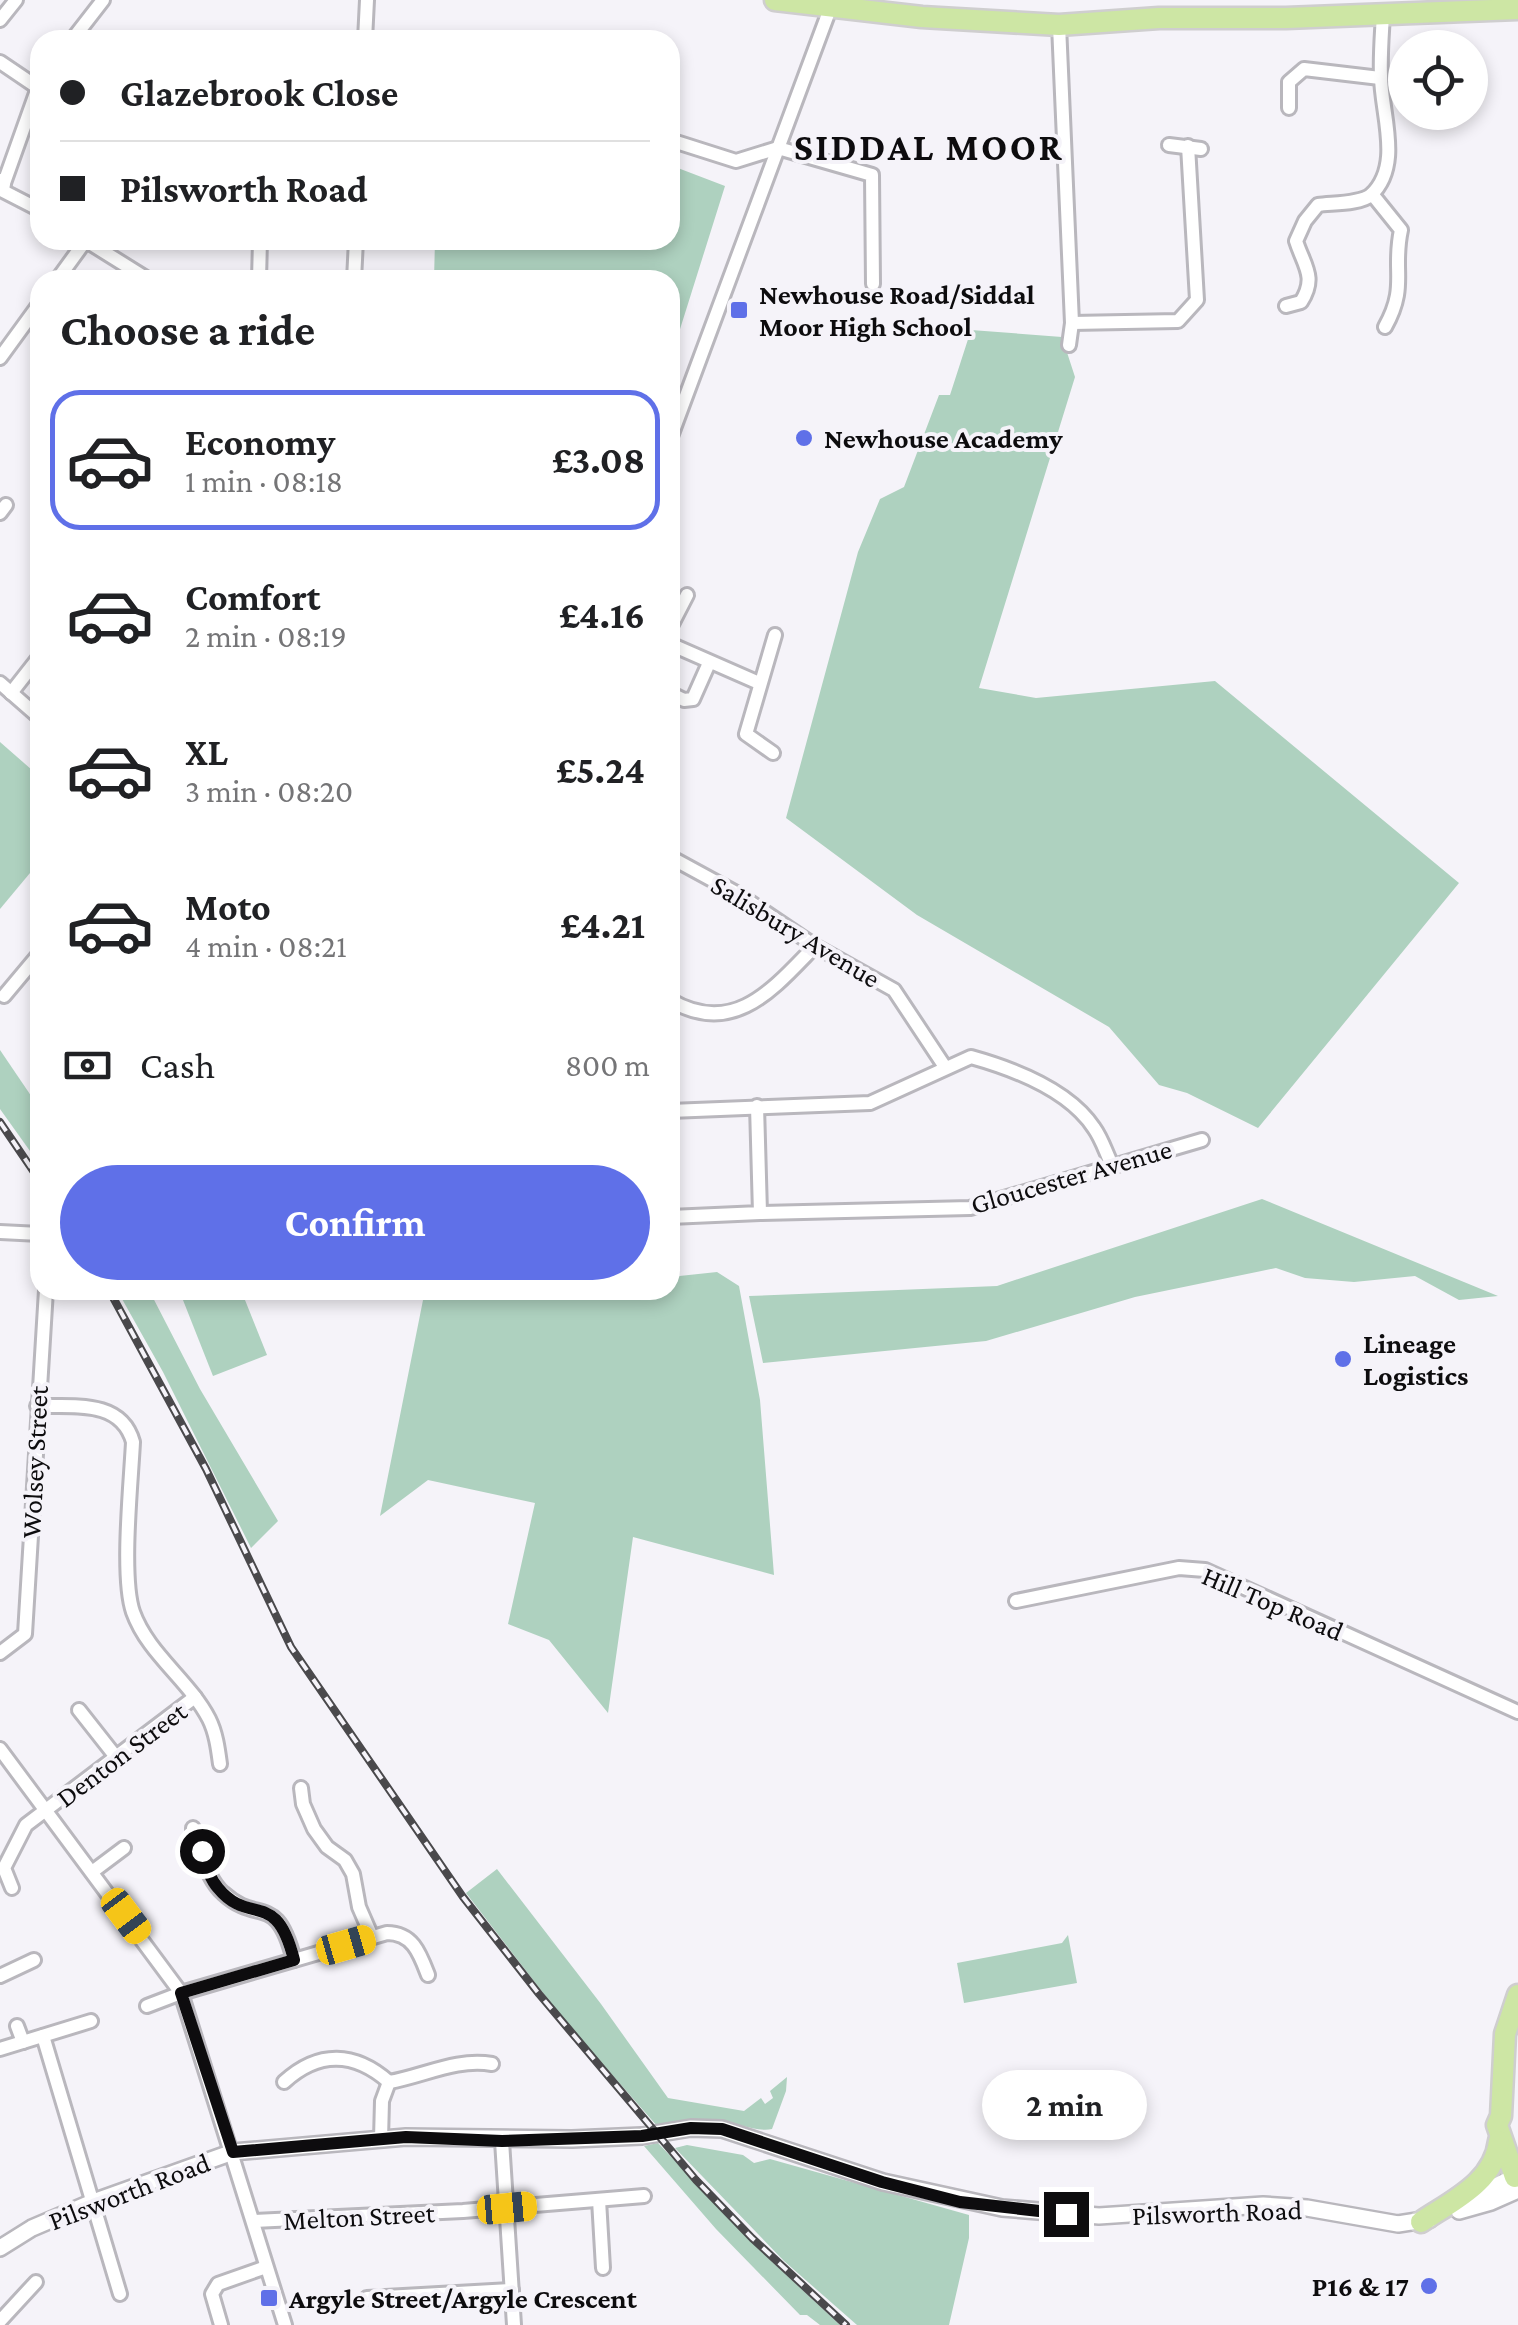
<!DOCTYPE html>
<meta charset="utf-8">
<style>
body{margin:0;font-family:"Crimson Pro",serif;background:#f6f6f6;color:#202124;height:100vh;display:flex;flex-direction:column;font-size:38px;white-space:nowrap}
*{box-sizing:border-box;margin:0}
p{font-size:32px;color:#757577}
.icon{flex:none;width:55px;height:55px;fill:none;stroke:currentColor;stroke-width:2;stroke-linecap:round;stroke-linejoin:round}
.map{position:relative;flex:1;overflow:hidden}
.drawer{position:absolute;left:30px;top:270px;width:650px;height:1030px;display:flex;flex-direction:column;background:#fff;border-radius:30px;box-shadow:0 5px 15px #0003}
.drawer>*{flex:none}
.top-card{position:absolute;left:30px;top:30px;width:650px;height:220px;border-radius:30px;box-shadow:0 5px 15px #0003;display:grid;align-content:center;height:220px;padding:0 30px;background:#fff}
.fabs{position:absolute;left:1388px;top:30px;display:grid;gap:20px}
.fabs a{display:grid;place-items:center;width:100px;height:100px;border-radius:50%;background:#fff;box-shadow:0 5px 15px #0003;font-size:50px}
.end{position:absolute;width:45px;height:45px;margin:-22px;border:12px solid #0d0c0e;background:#fff;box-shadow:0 0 0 5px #fff}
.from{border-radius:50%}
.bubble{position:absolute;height:70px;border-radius:35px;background:#fff;box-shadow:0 5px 15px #0003;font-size:32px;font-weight:700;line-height:70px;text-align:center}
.car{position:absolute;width:30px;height:60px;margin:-30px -15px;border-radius:12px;box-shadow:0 0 8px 2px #0007;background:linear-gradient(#f5c518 24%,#345 0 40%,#f5c518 0 76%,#345 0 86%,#f5c518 0)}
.top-card b{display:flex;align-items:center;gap:35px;height:95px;font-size:38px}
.top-card b+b{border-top:2px solid #e0e0e0}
.top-card i{width:25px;height:25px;background:#202124}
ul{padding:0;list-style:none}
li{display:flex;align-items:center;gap:30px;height:140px;margin:0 20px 15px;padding:0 10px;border:5px solid transparent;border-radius:30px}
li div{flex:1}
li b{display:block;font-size:38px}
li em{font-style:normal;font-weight:700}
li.current{border-color:#5f70e8}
li>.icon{width:90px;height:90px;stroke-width:1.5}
h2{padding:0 30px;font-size:45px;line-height:120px}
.pay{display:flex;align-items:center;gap:25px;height:110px;padding:0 30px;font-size:38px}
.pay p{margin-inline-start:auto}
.cta{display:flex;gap:20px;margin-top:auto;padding:20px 30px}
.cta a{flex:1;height:115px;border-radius:60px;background:#5f70e8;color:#fff;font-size:40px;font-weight:700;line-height:115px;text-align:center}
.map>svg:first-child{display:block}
</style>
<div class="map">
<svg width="1518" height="2325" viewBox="0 0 1518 2325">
<rect width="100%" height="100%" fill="#f5f3f9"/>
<g fill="#aed1bf">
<polygon points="670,165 725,186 670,361 670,280 434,280 435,240 670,240"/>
<polygon points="971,330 1062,337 1075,377 979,688 1036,698 1215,681 1459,883 1258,1128 1187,1093 1159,1085 1109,1027 917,915 786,818 858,552 880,499 904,487 939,395 950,395"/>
<polygon points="0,742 40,777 40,861 0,909"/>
<polygon points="0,1050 40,1109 40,1165 0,1109"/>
<polygon points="1262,1199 1498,1296 1459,1300 1415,1276 1354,1282 1305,1278 1276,1268 1135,1297 986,1341 763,1363 749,1296 997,1286"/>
<polygon points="717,1272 739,1286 760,1400 774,1575 633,1537 608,1713 549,1640 508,1624 535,1503 428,1480 380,1516 425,1290 670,1290 670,1277"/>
<polygon points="117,1290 149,1290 200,1389 278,1521 251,1548 163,1372"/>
<polygon points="179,1290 241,1290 267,1355 213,1376"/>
<path d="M497,1869L601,2004L668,2098L744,2111L761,2098L765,2104L773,2098L770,2091L787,2077L786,2091L772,2129C758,2133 733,2121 716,2120C696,2119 677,2122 658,2127L564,2020L466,1893Z"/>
<polygon points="1068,1935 1077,1983 964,2003 957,1963 1062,1943"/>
<polygon points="658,2143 765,2255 840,2325 820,2325 807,2315 800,2315 716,2229 644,2146"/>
<polygon points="687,2145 743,2155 754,2163 770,2159 969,2215 969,2238 949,2325 857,2325 784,2261 675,2148"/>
</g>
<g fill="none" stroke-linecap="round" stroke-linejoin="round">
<g stroke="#b9b7bd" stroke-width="18">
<g id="minor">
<polyline points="0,20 16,0"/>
<polyline points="1059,25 1072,323 1069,345"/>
<polyline points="72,40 103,0"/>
<polyline points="365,40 367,0"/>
<polyline points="0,62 37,87"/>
<polyline points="1289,108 1289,82 1304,69 1380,78"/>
<polyline points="670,140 736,161 778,148 872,175 873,284"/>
<polyline points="1169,145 1201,149"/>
<polyline points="0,180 4,183 3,191 40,210"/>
<polyline points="4,183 40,82"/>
<path d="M1372,194L1401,230C1392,271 1408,286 1385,327"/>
<polyline points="85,240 149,280"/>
<polyline points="57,280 86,240"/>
<polyline points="259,280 260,240"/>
<polyline points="354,280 356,240"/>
<path d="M1286,306L1301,302C1317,277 1304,266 1296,241L1305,221L1318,205C1332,203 1360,204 1371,195C1403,165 1381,113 1381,76C1380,55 1382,34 1383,14"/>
<polyline points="1072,323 1178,321 1197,300 1188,146"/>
<polyline points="0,358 40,303"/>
<polyline points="670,439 831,6"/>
<polyline points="0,513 6,505"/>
<polyline points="670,628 687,595"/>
<polyline points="670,644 759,683"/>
<polyline points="0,683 40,718"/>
<polyline points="11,693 40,656"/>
<polyline points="670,693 684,700 693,699 709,663"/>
<polyline points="773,753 746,734 775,635"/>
<polyline points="670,857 738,894 815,946 894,990 945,1067"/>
<polyline points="4,996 40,953"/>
<path d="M670,1000C734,1038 774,988 815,946"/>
<path d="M670,1111L870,1103L971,1057C1014,1069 1069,1090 1094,1128C1102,1139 1106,1153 1112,1165"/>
<polyline points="760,1213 970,1208 1202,1140"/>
<polyline points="670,1217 760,1213 757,1106"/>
<polyline points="0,1232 40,1234"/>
<path d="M37,1406C73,1407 121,1399 133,1442C131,1483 121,1577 133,1612C148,1654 189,1680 209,1719C216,1733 218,1749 220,1764"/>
<polyline points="1016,1601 1179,1568 1205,1570 1518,1712"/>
<polyline points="0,1653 25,1634 46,1290"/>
<polyline points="79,1710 116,1757"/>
<polyline points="0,1749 181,1993 285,2325"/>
<polyline points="301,1788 303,1804 314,1829 327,1847 345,1860 353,1874 359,1907 372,1937"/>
<path d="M193,1828V1836C202,1854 208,1880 223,1893C259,1926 276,1891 294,1960"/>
<polyline points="92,1872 124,1848"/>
<polyline points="12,1888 4,1868 26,1825 195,1697"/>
<polyline points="0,1976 34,1960"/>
<path d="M147,2006L181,1993L387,1933C413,1933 420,1954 428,1975"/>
<polyline points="17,2026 23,2042"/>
<polyline points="43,2036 120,2294"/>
<polyline points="0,2049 91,2021"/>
<path d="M284,2082C319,2050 355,2052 389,2082"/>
<path d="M389,2082C424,2076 456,2058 492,2064"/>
<polyline points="381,2139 382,2101 389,2082"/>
<polyline points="502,2141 514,2325"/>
<polyline points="599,2200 603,2268"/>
<polyline points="253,2221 463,2211 644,2196"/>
<polyline points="367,2298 512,2290"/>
<polyline points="0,2321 36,2282"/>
<polyline points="221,2325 212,2294 218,2284 266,2267"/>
</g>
</g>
<g stroke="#b9b7bd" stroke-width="20">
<g id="tertiary">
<polyline points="1464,2202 1518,2175"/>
<polyline points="1459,2211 1491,2202 1518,2190"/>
<polyline points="0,2248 32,2228 93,2202 233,2152 406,2137 572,2139 642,2136 691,2128 722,2129 883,2182 1002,2208 1099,2216 1263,2205 1307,2208 1398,2224 1430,2219"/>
</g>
</g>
<g stroke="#cfcecf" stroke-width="25">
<g id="primary">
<polyline points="775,0 922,17 1059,25 1159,18 1286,18 1518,9"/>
<polyline points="1515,2177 1497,2125 1501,2116 1505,2034 1518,1995"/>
<path d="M1421,2222C1452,2201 1494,2183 1499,2141"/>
</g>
</g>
<use href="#minor" stroke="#fff" stroke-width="12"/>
<use href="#tertiary" stroke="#fff" stroke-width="15"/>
<use href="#primary" stroke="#cde6a4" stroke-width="20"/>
<g stroke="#4a494c" stroke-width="8">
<g id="rail">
<polyline points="0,1122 40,1181"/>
<polyline points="109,1290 206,1469 291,1647 463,1897 539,1994 696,2180 752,2238 846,2325"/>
</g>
</g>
<use href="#rail" stroke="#f5f3f9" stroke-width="4" stroke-dasharray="11" stroke-linecap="butt"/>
</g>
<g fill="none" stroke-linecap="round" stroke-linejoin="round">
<path stroke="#0d0c0e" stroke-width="12" d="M202,1851C206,1864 209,1878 218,1888C250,1927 276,1887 294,1960L181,1993L233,2152L406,2137L502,2141L642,2136L691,2128L722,2129L882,2182L960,2202L1066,2214"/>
</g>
<g fill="#5f70e8" stroke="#f5f3f9" stroke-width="4">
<rect x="729" y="300" width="20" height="20" rx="5"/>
<circle cx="804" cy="438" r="10"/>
<circle cx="1343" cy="1359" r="10"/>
<circle cx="1429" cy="2286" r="10"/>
<rect x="259" y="2288" width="20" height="20" rx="5"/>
</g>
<g text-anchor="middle" stroke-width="8" stroke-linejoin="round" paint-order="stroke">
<g font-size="28" font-weight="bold" fill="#0d0c0e" stroke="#f5f3f9" text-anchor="start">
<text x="759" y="304">Newhouse Road/Siddal<tspan x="759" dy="32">Moor High School</tspan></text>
<text x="824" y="448">Newhouse Academy</text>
<text x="1363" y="1353">Lineage<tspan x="1363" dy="32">Logistics</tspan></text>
<text x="1409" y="2296" text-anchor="end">P16 &amp; 17</text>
<text x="289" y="2308">Argyle Street/Argyle Crescent</text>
</g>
<g font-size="28" fill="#0d0c0e" stroke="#f5f3f9">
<text transform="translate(796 931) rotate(31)" y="10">Salisbury Avenue</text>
<text transform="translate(1071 1176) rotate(-16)" y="10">Gloucester Avenue</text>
<text transform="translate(34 1462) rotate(-87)" y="10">Wolsey Street</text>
<text transform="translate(1273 1603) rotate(23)" y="10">Hill Top Road</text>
<text transform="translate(121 1754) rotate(-37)" y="10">Denton Street</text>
<text transform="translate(129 2191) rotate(-21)" y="10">Pilsworth Road</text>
<text transform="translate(1217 2212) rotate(-2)" y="10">Pilsworth Road</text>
<text transform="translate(359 2216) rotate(-3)" y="10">Melton Street</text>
</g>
<g font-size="38" font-weight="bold" letter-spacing="2.5" fill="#0d0c0e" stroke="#f5f3f9">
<text x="929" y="160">SIDDAL MOOR</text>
</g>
</g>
</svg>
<div class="fabs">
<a><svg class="icon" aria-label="locate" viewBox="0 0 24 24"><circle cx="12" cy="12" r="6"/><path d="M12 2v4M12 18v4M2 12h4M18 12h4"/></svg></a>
</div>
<i class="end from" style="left:202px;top:1851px"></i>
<i class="end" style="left:1066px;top:2214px"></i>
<div class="bubble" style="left:982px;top:2070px;width:165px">2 min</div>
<i class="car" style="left:126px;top:1916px;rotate:143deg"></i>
<i class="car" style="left:346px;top:1945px;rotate:74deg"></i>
<i class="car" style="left:507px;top:2208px;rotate:85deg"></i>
<div class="top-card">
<b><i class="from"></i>Glazebrook Close</b>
<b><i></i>Pilsworth Road</b>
</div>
<section class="drawer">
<h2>Choose a ride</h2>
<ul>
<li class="current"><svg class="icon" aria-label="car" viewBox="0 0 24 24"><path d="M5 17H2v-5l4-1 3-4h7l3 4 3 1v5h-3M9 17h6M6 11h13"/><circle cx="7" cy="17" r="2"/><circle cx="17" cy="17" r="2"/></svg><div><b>Economy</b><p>1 min · 08:18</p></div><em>£3.08</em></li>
<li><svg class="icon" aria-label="car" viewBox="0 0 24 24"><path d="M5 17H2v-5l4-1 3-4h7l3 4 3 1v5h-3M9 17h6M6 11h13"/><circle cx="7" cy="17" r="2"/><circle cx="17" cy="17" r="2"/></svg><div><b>Comfort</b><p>2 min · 08:19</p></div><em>£4.16</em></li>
<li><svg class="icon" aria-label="car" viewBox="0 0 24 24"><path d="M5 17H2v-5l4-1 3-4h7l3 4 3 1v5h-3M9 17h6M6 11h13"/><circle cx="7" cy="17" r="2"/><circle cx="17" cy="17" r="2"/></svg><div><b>XL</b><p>3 min · 08:20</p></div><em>£5.24</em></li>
<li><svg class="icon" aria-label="car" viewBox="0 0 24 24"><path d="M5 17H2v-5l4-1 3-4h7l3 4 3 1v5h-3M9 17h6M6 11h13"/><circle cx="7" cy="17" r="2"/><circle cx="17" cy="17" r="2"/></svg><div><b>Moto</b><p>4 min · 08:21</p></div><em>£4.21</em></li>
</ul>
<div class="pay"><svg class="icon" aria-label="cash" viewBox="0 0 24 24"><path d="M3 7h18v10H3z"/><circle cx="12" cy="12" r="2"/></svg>Cash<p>800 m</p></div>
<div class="cta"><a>Confirm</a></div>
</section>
</div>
